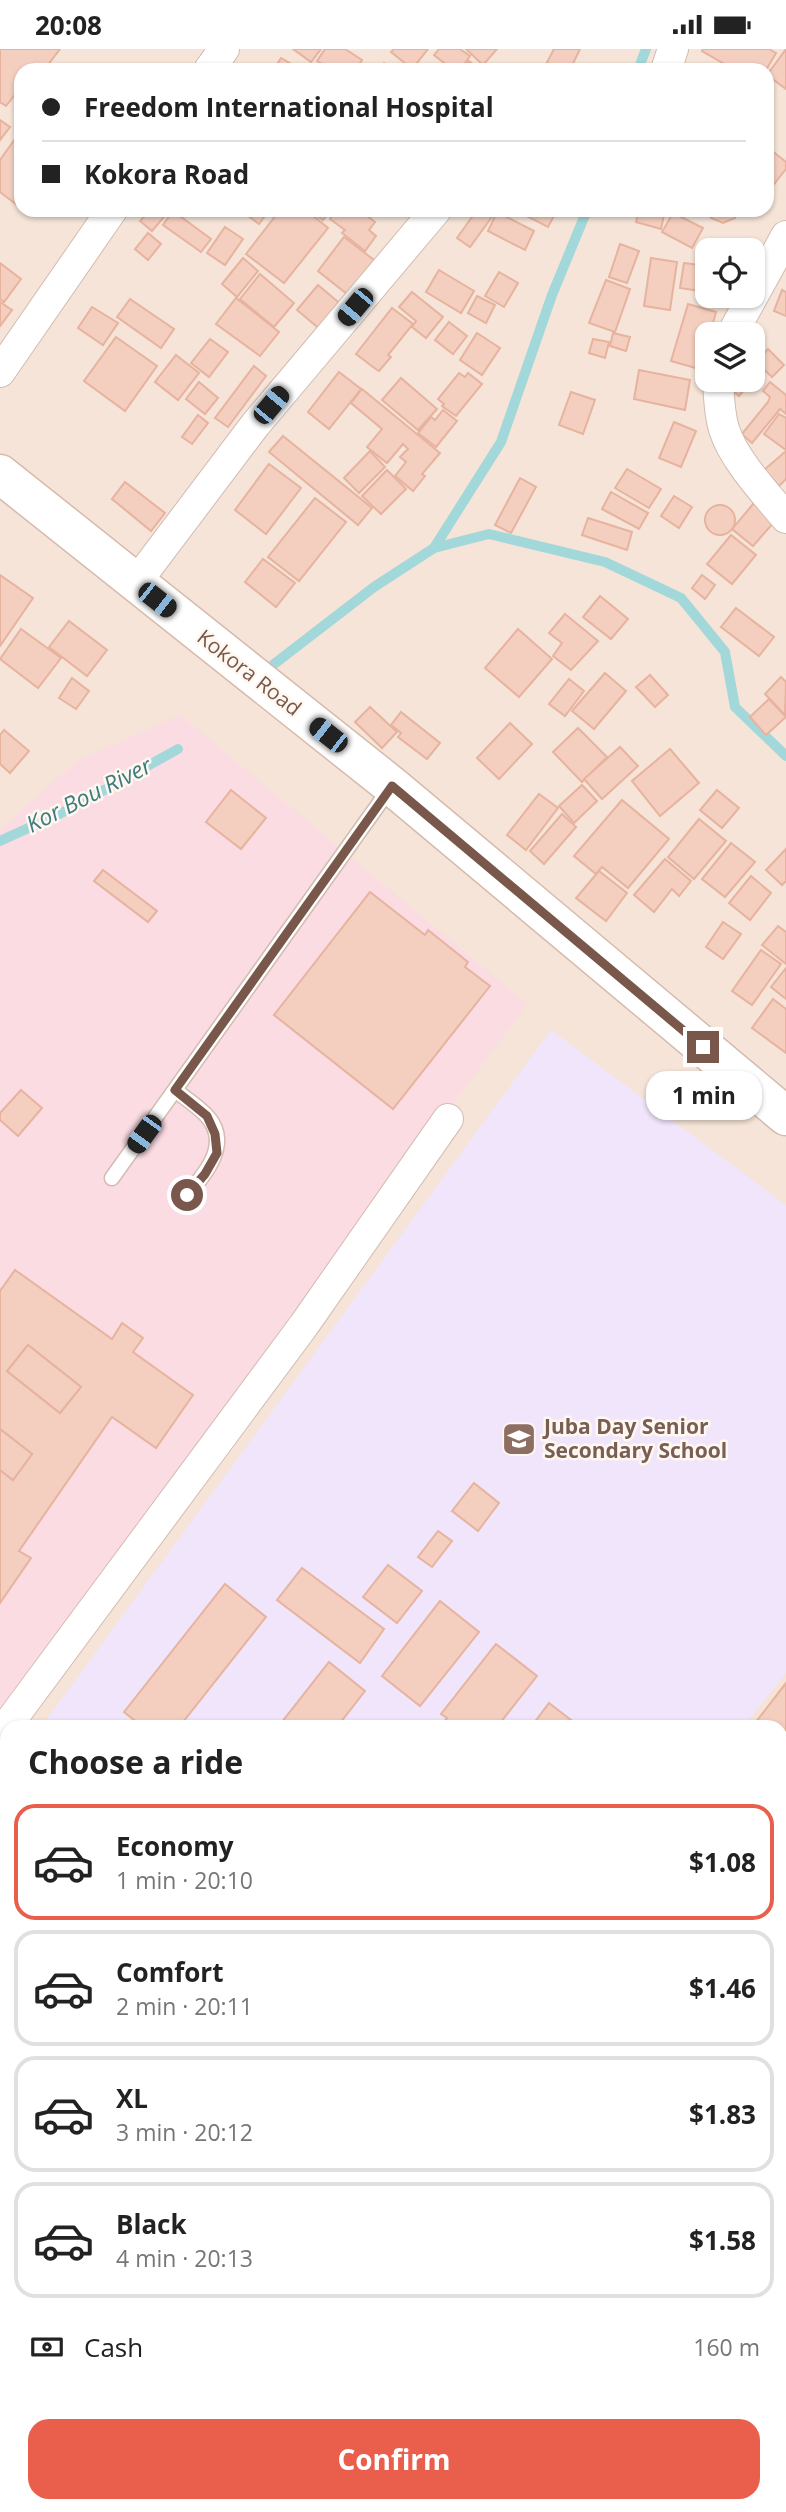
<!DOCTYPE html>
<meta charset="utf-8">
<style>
body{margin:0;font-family:"Open Sans",sans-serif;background:#f2f2f2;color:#222;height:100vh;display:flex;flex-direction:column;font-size:26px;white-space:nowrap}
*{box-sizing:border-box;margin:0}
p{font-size:23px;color:#767676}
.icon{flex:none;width:38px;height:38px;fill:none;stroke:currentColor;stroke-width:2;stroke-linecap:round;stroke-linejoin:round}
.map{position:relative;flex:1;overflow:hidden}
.details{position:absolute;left:0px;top:1671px;width:788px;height:793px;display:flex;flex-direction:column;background:#fff;border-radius:21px 21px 0 0;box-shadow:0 2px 5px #0004}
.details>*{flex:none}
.guide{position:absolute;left:14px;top:14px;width:760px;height:154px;border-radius:21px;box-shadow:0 2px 5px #0004;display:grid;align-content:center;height:154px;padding:0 28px;background:#fff}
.buttons{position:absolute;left:695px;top:189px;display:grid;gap:14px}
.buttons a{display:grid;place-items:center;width:70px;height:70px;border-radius:14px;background:#fff;box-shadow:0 2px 5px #0004;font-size:35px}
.end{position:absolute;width:32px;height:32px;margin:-16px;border:9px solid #79574b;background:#fff;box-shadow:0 0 0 4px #fff}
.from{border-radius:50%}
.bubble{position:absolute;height:49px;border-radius:21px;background:#fff;box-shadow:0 2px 5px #0004;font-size:23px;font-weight:700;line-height:49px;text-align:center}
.car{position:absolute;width:21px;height:42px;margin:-21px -10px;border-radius:9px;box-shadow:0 0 5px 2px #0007;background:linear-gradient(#222 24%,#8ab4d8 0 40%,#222 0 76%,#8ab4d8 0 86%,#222 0)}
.guide b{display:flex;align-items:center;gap:24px;height:66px;font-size:26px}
.guide b+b{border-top:2px solid #e0e0e0}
.guide i{width:18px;height:18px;background:#222}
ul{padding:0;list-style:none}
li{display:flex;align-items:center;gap:21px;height:116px;margin:0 14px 10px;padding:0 14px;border:4px solid #e0e0e0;border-radius:21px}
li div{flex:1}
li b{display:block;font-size:26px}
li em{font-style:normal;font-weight:700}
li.active{border-color:#ea5e4c}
li>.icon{width:63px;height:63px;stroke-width:1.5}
h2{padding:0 28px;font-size:32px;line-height:84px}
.pay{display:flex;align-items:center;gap:18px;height:77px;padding:0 28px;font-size:26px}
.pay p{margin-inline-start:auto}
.primary-button{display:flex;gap:14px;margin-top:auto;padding:14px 28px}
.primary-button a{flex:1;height:80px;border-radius:21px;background:#ea5e4c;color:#fff;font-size:28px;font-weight:700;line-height:80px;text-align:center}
.status{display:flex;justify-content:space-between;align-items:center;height:49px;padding:0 35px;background:#fff;direction:ltr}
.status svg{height:19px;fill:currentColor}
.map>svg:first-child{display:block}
</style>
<div class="status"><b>20:08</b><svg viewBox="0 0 49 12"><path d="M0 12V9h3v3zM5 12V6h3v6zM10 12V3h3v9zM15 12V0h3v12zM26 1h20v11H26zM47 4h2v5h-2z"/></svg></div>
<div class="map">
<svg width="786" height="2463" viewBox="0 0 786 2463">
<rect width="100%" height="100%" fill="#fdf3e9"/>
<path fill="#f5e4d7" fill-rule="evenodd" d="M0,0H786V2463H0ZM21,21H766V161H21ZM707,201H752V247H707ZM707,285H752V331H707ZM7,1678H780V2457H7Z"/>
<g fill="#f0e5fa">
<polygon points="551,981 786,1156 786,1624 743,1678 41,1678"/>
<polygon points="7,1725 7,2064 0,2059 0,1735"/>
</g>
<polygon fill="#fbdce3" points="180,666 527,955 0,1670 0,781 77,712"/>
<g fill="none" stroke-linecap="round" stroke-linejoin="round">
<g stroke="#a2d8da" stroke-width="10">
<polyline points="638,21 646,0"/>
<polyline points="434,499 501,393 552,246 587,161"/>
<polyline points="265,622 374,538 434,499 489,485 605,513 681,549 725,603 735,658 786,707"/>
<polyline points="0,792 70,760 178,700"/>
</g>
</g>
<g fill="#f4cfc0" stroke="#e7b39f" stroke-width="2" fill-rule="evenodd">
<polygon points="0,0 60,0 44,21 37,18 34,21 21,21 21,38 6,57 0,53"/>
<polygon points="293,0 321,0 311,13"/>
<polygon points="325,0 345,0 362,11 356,21 333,21 317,12"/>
<polygon points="394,0 428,0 412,20 391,3"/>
<polygon points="439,0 460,0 470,7 460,21 453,21 434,6"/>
<polygon points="466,0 497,0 483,16"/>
<polygon points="554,0 580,0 570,21 544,19"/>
<polygon points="703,0 769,0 776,4 766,21 735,21 702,2"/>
<polygon points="786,0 786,40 767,26"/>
<polygon points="281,9 300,20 273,21"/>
<polygon points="469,12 481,21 462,21"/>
<polygon points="384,14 395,21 379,21"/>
<polygon points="0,71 10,78 0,91"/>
<polygon points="20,83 21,84 21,159 0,143 0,111"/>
<polygon points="766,97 786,113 786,120 774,135 766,129"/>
<polygon points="150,161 155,161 164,168 152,182 140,172"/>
<polygon points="240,161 269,161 259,175"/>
<polygon points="280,161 306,161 328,179 284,234 246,205"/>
<polygon points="310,161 331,161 323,171"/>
<polygon points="336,161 359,161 375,173 369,181 376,187 365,202 342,184 345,181 330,170"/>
<polygon points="477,161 489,161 494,165 470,198 457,189"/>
<polygon points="515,161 557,161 548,178"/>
<polygon points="639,161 665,161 661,180 636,173"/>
<polygon points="708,161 738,161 735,169 723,174 711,169"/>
<polygon points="173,162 211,190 201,203 163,176"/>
<polygon points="497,163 534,182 525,201 488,182"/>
<polygon points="673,164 703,179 692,199 662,183"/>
<polygon points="225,178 243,190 225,216 207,204"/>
<polygon points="148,184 161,195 148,211 135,200"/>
<polygon points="344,188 374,211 347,245 318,222"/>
<polygon points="620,195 639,202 627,234 609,228"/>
<polygon points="243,209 258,222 237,248 222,235"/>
<polygon points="651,209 677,213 670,261 644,257"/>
<polygon points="0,214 21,230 4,253 0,250"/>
<polygon points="684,214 707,217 707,243 680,239"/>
<polygon points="439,221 474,242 461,264 426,243"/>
<polygon points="499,223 518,234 504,258 485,247"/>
<polygon points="260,225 294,254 274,278 240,250"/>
<polygon points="606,231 630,240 615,283 589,274"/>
<polygon points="318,236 343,257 322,282 297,261"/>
<polygon points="782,241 786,243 786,267 774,262"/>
<polygon points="412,243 443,268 426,289 412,278 416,272 399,258"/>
<polygon points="477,247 495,256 486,274 468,264"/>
<polygon points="236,249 279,283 260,307 216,275"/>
<polygon points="130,250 174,280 161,299 117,268"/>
<polygon points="0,253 12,261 0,277"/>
<polygon points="688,255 716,263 710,285 707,285 707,294 699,320 671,312"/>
<polygon points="92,258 118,274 103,296 78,279"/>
<polygon points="392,259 413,275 388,306 391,308 379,322 377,321 356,305"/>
<polygon points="449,273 467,287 453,305 435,291"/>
<polygon points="477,284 500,299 482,326 460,311"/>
<polygon points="613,284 630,288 626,302 610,297"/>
<polygon points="116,288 157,317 125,362 84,332"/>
<polygon points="210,290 228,303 209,328 191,314"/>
<polygon points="593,290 609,293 605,309 589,304"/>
<polygon points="768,300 784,316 772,328 756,313"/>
<polygon points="176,306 199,324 178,351 155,333"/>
<polygon points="254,317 266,327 228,378 215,369"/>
<polygon points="639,321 690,331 685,361 634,350"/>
<polygon points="339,323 361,340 329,380 308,363"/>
<polygon points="459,324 465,328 468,324 482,335 456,367 442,357 444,355 438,350"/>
<polygon points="401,329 437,360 418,381 382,351"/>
<polygon points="731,331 752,331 739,347 726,337"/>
<polygon points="199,333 218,349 205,365 186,350"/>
<polygon points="770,333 786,346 786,365 780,360 752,394 742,385 768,353 770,348 763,342"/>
<polygon points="362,340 440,404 422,425 425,427 413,442 395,427 406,413 400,408 408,400 403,395 387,414 367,398 382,380 351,354"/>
<polygon points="571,343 595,351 583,385 559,376"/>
<polygon points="443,361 457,372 436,398 418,384 431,368 435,371"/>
<polygon points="779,365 786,369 786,401 764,385"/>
<polygon points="198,366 208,374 192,395 182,388"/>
<polygon points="674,373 696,382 681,418 659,409"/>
<polygon points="283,387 372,459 358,476 269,403"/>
<polygon points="370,402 385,418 359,444 344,429"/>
<polygon points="786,402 786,430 779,437 764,421"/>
<polygon points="269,415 301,439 266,485 235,461"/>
<polygon points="627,420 661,440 649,459 615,439"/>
<polygon points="387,421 406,440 381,465 362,447"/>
<polygon points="520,429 536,438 511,484 495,476"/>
<polygon points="125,433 165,464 151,482 112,450"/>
<polygon points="611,443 648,464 639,480 602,460"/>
<polygon points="674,447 692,458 679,479 661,467"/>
<polygon points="315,449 346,473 299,532 268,508"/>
<polygon points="754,454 775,472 753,497 732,480"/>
<circle cx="720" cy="471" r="15"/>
<polygon points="588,469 632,483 627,501 582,486"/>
<polygon points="731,486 756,506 732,535 707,515"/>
<polygon points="263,510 295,534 276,558 245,533"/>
<polygon points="0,526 33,549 0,597"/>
<polygon points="702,526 715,536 705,550 692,539"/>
<polygon points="600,547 628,570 611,590 583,568"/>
<polygon points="736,559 774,588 759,607 721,578"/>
<polygon points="565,565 598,592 571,621 553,607 562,594 549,584"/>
<polygon points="69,572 107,601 87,627 49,598"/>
<polygon points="21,580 61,609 38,639 0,610"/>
<polygon points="518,580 552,610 519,648 485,619"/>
<polygon points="605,624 626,642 594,680 572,662"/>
<polygon points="650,626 668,646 655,658 636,638"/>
<polygon points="781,628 786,633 785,666 765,645"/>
<polygon points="72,629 89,642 76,660 59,649"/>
<polygon points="569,630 584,642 565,667 549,655"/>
<polygon points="769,650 786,668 766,686 750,668"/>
<polygon points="370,658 397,683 382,699 355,673"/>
<polygon points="401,663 440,694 427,710 398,688 401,684 391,676"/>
<polygon points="510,674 532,695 499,730 477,709"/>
<polygon points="578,679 607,708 582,733 553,703"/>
<polygon points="4,681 29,702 10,724 0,715 0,686"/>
<polygon points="620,698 638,717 602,750 584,730"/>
<polygon points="670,700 699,734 660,767 632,732"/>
<polygon points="582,736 597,752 574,774 559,757"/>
<polygon points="231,741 266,769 241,800 206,773"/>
<polygon points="717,741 739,759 722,779 700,761"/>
<polygon points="539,745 558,759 526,801 507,786"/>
<polygon points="622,751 669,790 628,839 602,818 596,825 574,807"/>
<polygon points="562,765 576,778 544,815 530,802"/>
<polygon points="699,770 726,792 694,830 668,808"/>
<polygon points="731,794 755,813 725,848 702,830"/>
<polygon points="786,800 786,832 782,836 766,821"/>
<polygon points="665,810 691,832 679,847 672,840 654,863 634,846"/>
<polygon points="103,821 157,862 148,873 94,832"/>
<polygon points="599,822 627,844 606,872 576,849"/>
<polygon points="751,827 771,844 750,871 729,854"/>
<polygon points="370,843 425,886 428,881 468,913 465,918 490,937 393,1060 274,966"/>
<polygon points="723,873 741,885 723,910 706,898"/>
<polygon points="778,877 786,883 786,915 762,896"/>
<polygon points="761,901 781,915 752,956 732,942"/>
<polygon points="786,919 786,950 771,938"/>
<polygon points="773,950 786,960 786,1004 752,979"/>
<polygon points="21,1041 42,1059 18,1087 0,1071 0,1064"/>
<path d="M15,1221L112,1290L122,1274L143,1289L133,1303L193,1346L156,1399L112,1368L19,1502L31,1509L0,1554V1421L13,1431L32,1405L0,1380V1242ZM28,1296L81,1338L60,1364L7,1322Z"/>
<polygon points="28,1296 81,1338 60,1364 7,1322"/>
<polygon points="0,1380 32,1405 13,1431 0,1421"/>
<polygon points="474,1434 499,1454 478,1482 452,1462"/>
<polygon points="438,1482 452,1492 432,1518 418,1508"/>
<polygon points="388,1516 422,1542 397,1574 363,1548"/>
<polygon points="302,1519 384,1580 360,1614 277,1551"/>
<polygon points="225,1535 266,1568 179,1678 143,1678 124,1663"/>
<polygon points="440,1552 479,1583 420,1657 382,1627"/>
<polygon points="496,1595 537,1627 497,1678 440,1678 447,1669 441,1665"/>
<polygon points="329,1613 365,1642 337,1678 278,1678"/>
<polygon points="786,1634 786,1779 780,1775 780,1678 752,1678"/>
<polygon points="549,1654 580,1678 531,1678"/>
<polygon points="7,1749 7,1838 0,1847 0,1757"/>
<polygon points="780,1804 786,1807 786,1830 783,1834 780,1833"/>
<polygon points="783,1863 786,1866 786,1901 781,1906 780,1866"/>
<polygon points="0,1964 7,1969 7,2046 0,2041"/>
<polygon points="786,2080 786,2114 780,2110 780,2087"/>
<polygon points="780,2222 786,2226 786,2232 780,2239"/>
<polygon points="780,2311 786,2315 786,2332 780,2339"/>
<polygon points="786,2347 786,2373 780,2369 780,2354"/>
<polygon points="0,2369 7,2375 7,2410 0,2405"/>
<polygon points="1,2415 7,2419 7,2446 0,2441"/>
<polygon points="4,2446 7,2448 7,2457 20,2457 30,2463 0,2463 0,2452"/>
<polygon points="92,2457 96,2457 104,2463 87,2463"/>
<polygon points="128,2457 143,2457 138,2463"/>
<polygon points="231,2457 263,2457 258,2463 226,2463"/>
<polygon points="276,2457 305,2457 300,2463 271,2463"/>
<polygon points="411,2457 426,2457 434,2463 406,2463"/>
<polygon points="721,2457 760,2457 755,2463 716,2463"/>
</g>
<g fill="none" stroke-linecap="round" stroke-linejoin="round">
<g stroke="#d3bcb0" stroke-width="17">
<g id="lane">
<path d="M175,1041C185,1049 196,1056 205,1065C233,1093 206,1124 187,1146"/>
<polyline points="112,1129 391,738"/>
</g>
</g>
<g stroke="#d3bcb0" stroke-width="32">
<g id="street">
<polyline points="209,21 224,0"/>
<polyline points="666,21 673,0"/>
<polyline points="732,285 786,187"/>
<polyline points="0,323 112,161"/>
<path d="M718,331C719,347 719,364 724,380C733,410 766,445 786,469"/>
<polyline points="135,535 255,376 436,161"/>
<polyline points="0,1686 304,1276 448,1070"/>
<polyline points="0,2070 7,2076"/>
<polyline points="0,2244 7,2233"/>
<polyline points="780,2302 786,2296"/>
<polyline points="190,2457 194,2463"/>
<polyline points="532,2457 541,2463"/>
<polyline points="639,2463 645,2457"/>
</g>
</g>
<g stroke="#d6bbad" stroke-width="41">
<polyline id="secondary" points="0,425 392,737 786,1067"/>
</g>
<use href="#lane" stroke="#fff" stroke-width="14"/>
<use href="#street" stroke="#fff" stroke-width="30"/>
<use href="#secondary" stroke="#fff" stroke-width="38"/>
</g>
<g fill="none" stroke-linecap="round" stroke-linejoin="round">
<polyline stroke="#79574b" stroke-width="9" points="187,1146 205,1125 217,1104 215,1085 207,1067 175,1041 392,737 703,998"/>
</g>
<defs>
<g id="school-square" transform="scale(1.75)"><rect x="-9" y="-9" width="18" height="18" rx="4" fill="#8d6e63" stroke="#fff8f0"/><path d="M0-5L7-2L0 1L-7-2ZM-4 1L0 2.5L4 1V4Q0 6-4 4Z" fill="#fff"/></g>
</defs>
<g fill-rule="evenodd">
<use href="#school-square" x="519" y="1390"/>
</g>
<g text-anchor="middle" stroke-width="5" stroke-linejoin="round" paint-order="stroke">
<g font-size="21" fill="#79574b" stroke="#fff8f0">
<text transform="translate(249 624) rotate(38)" y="7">Kokora Road</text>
</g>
<g font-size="21" font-weight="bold" fill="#785e54" stroke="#fff8f0" text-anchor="start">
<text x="544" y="1385">Juba Day Senior<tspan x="544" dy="24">Secondary School</tspan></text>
</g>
<g font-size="23" font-style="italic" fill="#3d7b7e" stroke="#fff8f0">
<text transform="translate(89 746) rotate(-27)" y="8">Kor Bou River</text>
</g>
</g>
</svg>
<div class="buttons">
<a><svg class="icon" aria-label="locate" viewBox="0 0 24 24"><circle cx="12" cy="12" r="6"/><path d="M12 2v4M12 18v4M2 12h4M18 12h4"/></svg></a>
<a><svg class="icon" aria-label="layers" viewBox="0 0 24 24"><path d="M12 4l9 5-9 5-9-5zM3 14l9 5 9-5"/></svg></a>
</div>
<i class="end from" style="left:187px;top:1146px"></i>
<i class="end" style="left:703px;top:998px"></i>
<div class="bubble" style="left:646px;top:1022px;width:116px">1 min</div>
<i class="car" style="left:355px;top:258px;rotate:220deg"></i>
<i class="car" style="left:271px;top:356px;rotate:40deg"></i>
<i class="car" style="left:157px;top:551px;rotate:128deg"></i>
<i class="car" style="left:328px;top:686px;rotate:308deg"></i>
<i class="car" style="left:144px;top:1085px;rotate:216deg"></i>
<div class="guide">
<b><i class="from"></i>Freedom International Hospital</b>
<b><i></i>Kokora Road</b>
</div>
<section class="details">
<h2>Choose a ride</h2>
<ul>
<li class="active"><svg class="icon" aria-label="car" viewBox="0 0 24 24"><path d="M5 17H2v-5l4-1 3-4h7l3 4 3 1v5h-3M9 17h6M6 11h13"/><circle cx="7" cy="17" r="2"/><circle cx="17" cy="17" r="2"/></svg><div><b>Economy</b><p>1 min · 20:10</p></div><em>$1.08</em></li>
<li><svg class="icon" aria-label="car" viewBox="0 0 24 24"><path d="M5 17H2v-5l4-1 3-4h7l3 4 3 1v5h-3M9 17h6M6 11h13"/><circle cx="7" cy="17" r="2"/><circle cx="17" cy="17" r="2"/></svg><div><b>Comfort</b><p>2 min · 20:11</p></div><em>$1.46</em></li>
<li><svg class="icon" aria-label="car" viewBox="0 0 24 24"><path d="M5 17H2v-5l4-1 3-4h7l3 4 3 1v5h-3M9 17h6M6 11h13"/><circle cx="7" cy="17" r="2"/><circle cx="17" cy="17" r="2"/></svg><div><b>XL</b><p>3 min · 20:12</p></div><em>$1.83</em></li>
<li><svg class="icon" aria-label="car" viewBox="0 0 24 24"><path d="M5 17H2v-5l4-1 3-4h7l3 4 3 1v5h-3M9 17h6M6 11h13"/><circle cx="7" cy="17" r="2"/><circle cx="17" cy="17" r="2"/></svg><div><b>Black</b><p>4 min · 20:13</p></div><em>$1.58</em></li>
</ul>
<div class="pay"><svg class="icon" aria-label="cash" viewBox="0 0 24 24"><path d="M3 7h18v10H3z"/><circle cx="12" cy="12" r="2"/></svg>Cash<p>160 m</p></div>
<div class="primary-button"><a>Confirm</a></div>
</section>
</div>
